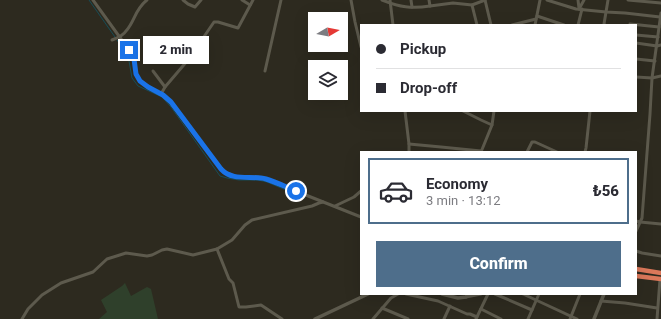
<!DOCTYPE html>
<meta charset="utf-8">
<style>
body{margin:0;font-family:Roboto,sans-serif;background:#f7f7f7;color:#2b2b33;height:100vh;display:flex;flex-direction:column;font-size:15px;white-space:nowrap}
*{box-sizing:border-box;margin:0}
p{font-size:13px;color:#7c7c81}
.icon{flex:none;width:22px;height:22px;fill:none;stroke:currentColor;stroke-width:2;stroke-linecap:round;stroke-linejoin:round}
.map{position:relative;flex:1;overflow:hidden}
.drawer{position:absolute;left:360px;top:151px;width:277px;height:144px;display:flex;flex-direction:column;background:#fff;border-radius:0px;box-shadow:0 4px 16px #0002}
.drawer>*{flex:none}
.top-card{position:absolute;left:360px;top:24px;width:277px;height:88px;border-radius:0px;box-shadow:0 4px 16px #0002;display:grid;align-content:center;height:88px;padding:0 16px;background:#fff}
.needle{width:26px;rotate:80deg}
.buttons{position:absolute;left:308px;top:12px;display:grid;gap:8px}
.buttons a{display:grid;place-items:center;width:40px;height:40px;border-radius:0px;background:#fff;box-shadow:0 4px 16px #0002;font-size:20px}
.end{position:absolute;width:18px;height:18px;margin:-9px;border:5px solid #1a73e8;background:#fff;box-shadow:0 0 0 2px #fff}
.from{border-radius:50%}
.bubble{position:absolute;height:28px;border-radius:0px;background:#fff;box-shadow:0 4px 16px #0002;font-size:13px;font-weight:800;line-height:28px;text-align:center}
.top-card b{display:flex;align-items:center;gap:14px;height:38px;font-size:15px}
.top-card b+b{border-top:1px solid #e1e1e2}
.top-card i{width:10px;height:10px;background:#2b2b33}
ul{padding:7px 0 0;list-style:none}
li{display:flex;align-items:center;gap:12px;height:66px;margin:0 8px 6px;padding:0 8px;border:2px solid transparent;border-radius:0px}
li div{flex:1}
li b{display:block;font-size:15px}
li em{font-style:normal;font-weight:800}
li.current{border-color:#4e6e8b}
li>.icon{width:36px;height:36px;stroke-width:1.5}
.cta{display:flex;gap:8px;margin-top:auto;padding:8px 16px}
.cta a{flex:1;height:46px;border-radius:0px;background:#4e6e8b;color:#fff;font-size:16px;font-weight:800;line-height:46px;text-align:center}
.map>svg:first-child{display:block}
</style>
<div class="map">
<svg width="661" height="319" viewBox="0 0 661 319">
<rect width="100%" height="100%" fill="#2d2a1f"/>
<polygon fill="#2f402b" points="125,283 131,296 147,287 151,289 158,319 99,319 107,312 101,300 122,286"/>
<g fill="none" stroke-linecap="round" stroke-linejoin="round">
<g stroke="#174d57" stroke-width="1">
<polyline points="89,0 115,37"/>
<polyline points="117,40 125,51 129,61 132,78 138,86 162,97 171,107 220,176 227,178 239,180 258,180 267,182 305,198"/>
</g>
<g stroke="#5d5a4d" stroke-width="3">
<path d="M93,0L129,50L134,59L136,74L140,81L167,98L221,169C231,181 245,176 258,177C262,178 265,179 268,180L361,217"/>
<polyline points="183,0 188,4 195,7 201,0"/>
<polyline points="242,0 250,5"/>
<polyline points="351,0 355,22 361,47"/>
<path d="M382,0C400,7 411,9 430,6"/>
<polyline points="390,0 393,25"/>
<polyline points="411,0 412,7"/>
<polyline points="429,0 430,6 453,3 472,5 485,0"/>
<polyline points="485,0 491,25"/>
<polyline points="547,0 576,9 606,12 625,13 660,17"/>
<polyline points="578,0 579,8"/>
<polyline points="628,0 661,3"/>
<polyline points="472,5 477,25"/>
<polyline points="579,9 584,0"/>
<polyline points="537,16 564,25"/>
<polyline points="630,24 659,27"/>
<polyline points="512,25 536,19"/>
<polyline points="535,25 540,0"/>
<polyline points="578,25 582,9"/>
<polyline points="605,25 604,24 608,0"/>
<polyline points="636,35 658,37"/>
<path d="M112,40C117,38 123,36 126,31C135,21 135,9 147,0"/>
<polyline points="636,43 657,46 661,45"/>
<polyline points="173,49 188,60 214,22 218,22 238,28 253,0"/>
<polyline points="636,59 655,61"/>
<polyline points="153,71 165,87"/>
<polyline points="265,71 281,0"/>
<polyline points="636,77 652,78 661,76"/>
<polyline points="161,94 165,87 188,60"/>
<polyline points="405,111 409,144 409,152"/>
<polyline points="463,111 481,120 492,125"/>
<polyline points="409,144 441,147 481,151"/>
<polyline points="481,152 492,125 494,111"/>
<polyline points="527,152 532,142 535,142 557,152"/>
<polyline points="585,152 586,148 590,111"/>
<polyline points="335,206 354,197 361,191"/>
<polyline points="636,221 640,222 661,224"/>
<polyline points="636,231 642,218 650,114 652,78 661,13"/>
<polyline points="217,249 229,279 233,283 239,307 246,307 261,305 282,319"/>
<polyline points="636,251 642,253 661,256"/>
<polyline points="406,294 438,301 467,314 470,314 477,317"/>
<polyline points="495,294 532,310"/>
<polyline points="523,294 577,319"/>
<polyline points="466,297 481,294"/>
<polyline points="601,301 625,303 657,308"/>
<polyline points="382,308 408,319"/>
<polyline points="481,309 501,319"/>
<polyline points="22,319 28,309 42,295 61,283 93,272 107,259 126,253 147,256 152,255 162,250 167,249 193,255 217,249 232,240 245,225 252,220 312,206 319,203 323,202"/>
<polyline points="373,319 391,298 398,294"/>
<polyline points="444,319 450,306"/>
<polyline points="476,319 488,294"/>
<polyline points="528,319 539,294"/>
<polyline points="570,319 580,294"/>
<polyline points="657,319 660,279"/>
</g>
<g stroke="#5d5a4d" stroke-width="3.5">
<polyline points="442,294 458,298 466,297 468,294"/>
<polyline points="315,319 368,294"/>
<polyline points="594,319 604,294"/>
</g>
<g stroke="#dc785a" stroke-width="4.5">
<polyline points="636,269 661,273"/>
<polyline points="636,276 661,279"/>
</g>
</g>
<g fill="none" stroke-linecap="round" stroke-linejoin="round">
<path stroke="#1a73e8" stroke-width="5" d="M129,50L134,59L136,74L140,81L148,87L163,95L171,102L221,169C233,182 251,175 266,179C276,182 286,187 296,191"/>
</g>
</svg>
<div class="buttons">
<a><svg class="needle" viewBox="-14 -14 28 28"><path d="M0-13l5 13h-10z" fill="#e53935"/><path d="M0 13l5-13h-10z" fill="#7c7c81"/></svg></a>
<a><svg class="icon" aria-label="layers" viewBox="0 0 24 24"><path d="M12 4l9 5-9 5-9-5zM3 14l9 5 9-5"/></svg></a>
</div>
<i class="end from" style="left:296px;top:191px"></i>
<i class="end" style="left:129px;top:50px"></i>
<div class="bubble" style="left:143px;top:36px;width:66px">2 min</div>
<div class="top-card">
<b><i class="from"></i>Pickup</b>
<b><i></i>Drop-off</b>
</div>
<section class="drawer">
<ul>
<li class="current"><svg class="icon" aria-label="car" viewBox="0 0 24 24"><path d="M5 17H2v-5l4-1 3-4h7l3 4 3 1v5h-3M9 17h6M6 11h13"/><circle cx="7" cy="17" r="2"/><circle cx="17" cy="17" r="2"/></svg><div><b>Economy</b><p>3 min · 13:12</p></div><em>₺56</em></li>
</ul>
<div class="cta"><a>Confirm</a></div>
</section>
</div>
